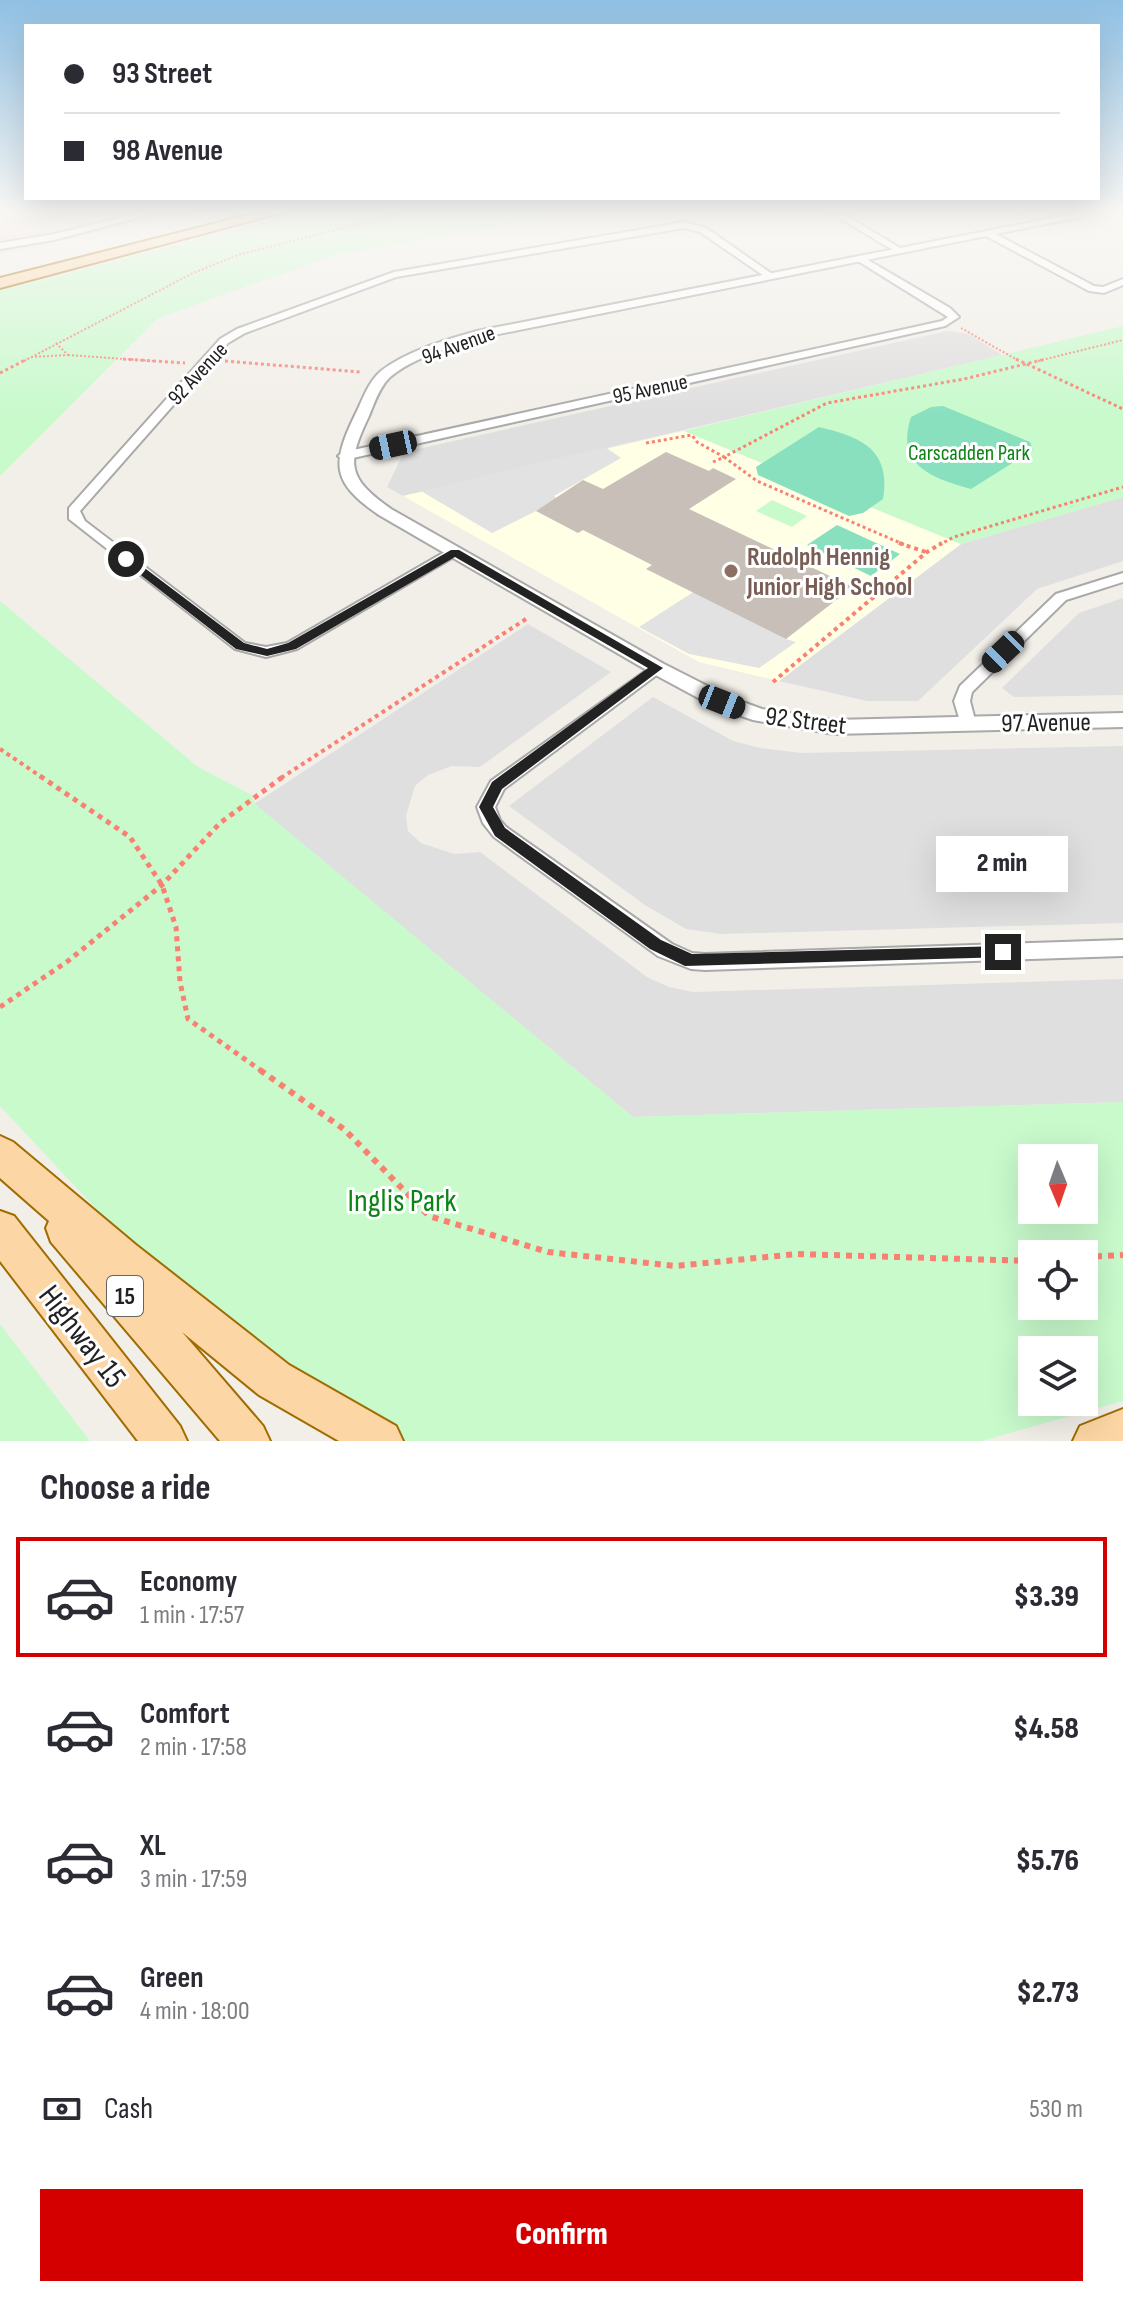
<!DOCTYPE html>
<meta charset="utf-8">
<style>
body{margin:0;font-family:"Sofia Sans Condensed",sans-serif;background:#f7f7f7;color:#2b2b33;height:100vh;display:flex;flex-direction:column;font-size:30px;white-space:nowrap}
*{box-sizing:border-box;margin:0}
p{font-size:26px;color:#7c7c81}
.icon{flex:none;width:44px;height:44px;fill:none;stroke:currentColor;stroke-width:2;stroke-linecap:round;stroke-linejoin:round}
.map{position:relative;height:1441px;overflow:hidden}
.side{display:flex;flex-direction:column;background:#fff;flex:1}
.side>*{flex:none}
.banner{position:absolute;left:24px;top:24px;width:1076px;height:176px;border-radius:0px;box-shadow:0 8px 32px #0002;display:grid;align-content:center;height:176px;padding:0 40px;background:#fff}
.needle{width:52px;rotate:178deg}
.tools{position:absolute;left:1018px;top:1144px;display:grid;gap:16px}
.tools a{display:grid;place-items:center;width:80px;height:80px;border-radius:0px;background:#fff;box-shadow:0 8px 32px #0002;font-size:40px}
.end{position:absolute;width:36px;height:36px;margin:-18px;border:10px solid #222;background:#fff;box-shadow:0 0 0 4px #fff}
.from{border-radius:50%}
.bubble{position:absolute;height:56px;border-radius:0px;background:#fff;box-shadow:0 8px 32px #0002;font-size:26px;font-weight:800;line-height:56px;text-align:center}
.car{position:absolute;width:24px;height:48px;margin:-24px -12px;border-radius:10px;box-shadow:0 0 6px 2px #0007;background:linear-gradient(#222 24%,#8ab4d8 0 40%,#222 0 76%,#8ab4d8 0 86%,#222 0)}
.banner b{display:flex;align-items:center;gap:28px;height:76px;font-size:30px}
.banner b+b{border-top:2px solid #e1e1e2}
.banner i{width:20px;height:20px;background:#2b2b33}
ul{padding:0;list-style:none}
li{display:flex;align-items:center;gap:24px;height:120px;margin:0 16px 12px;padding:0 24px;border:4px solid transparent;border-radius:0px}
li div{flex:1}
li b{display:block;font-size:30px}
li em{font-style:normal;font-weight:800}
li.selected{border-color:#d40000}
li>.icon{width:72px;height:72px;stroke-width:1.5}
h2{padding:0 40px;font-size:36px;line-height:96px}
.pay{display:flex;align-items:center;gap:20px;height:88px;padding:0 40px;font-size:30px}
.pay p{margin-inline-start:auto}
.primary-button{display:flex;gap:16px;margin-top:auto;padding:16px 40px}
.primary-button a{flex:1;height:92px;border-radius:0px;background:#d40000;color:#fff;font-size:32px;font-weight:800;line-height:92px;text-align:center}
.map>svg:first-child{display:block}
</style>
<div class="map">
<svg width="1123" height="1441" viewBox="0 0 1123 1441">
<rect width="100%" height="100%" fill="#f2efe9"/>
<g fill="#e0dfdf">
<polygon points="947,331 969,334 1002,355 403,496 387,487 404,452"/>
<polygon points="1123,497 1123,561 1037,589 918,701 867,701 779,681 961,544"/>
<polygon points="1123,598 1123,695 1014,697 1002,688 1079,613"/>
<polygon points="528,624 611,672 480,767 452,766 428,775 415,786 406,816 408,831 421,843 454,854 480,852 647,977 669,987 693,992 1123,979 1123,1102 633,1117 254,804"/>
<polygon points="653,697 733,741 760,748 802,753 1123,746 1123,923 721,934 686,929 645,905 509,806"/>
</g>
<polygon fill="#f2dad9" points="0,213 190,213 0,253"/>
<polygon fill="#ffffe5" points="684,431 961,544 779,681 699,662 403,496"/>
<g fill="#c8facc" fill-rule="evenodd">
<polygon points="297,213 576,213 339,254 158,318 0,476 0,291"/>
<polygon points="1123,326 1123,497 961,544 684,431"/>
<polygon points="772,500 807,516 792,527 756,511"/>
<path d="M0,601L198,767L252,795L255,804L633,1117L1123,1102V1401L982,1441H403L325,1400L219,1317L98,1211L0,1106ZM1032,1158H1084V1210H1032ZM1032,1254H1084V1306H1032ZM1032,1350H1084V1402H1032Z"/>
<polygon points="0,1324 90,1441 0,1441"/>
</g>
<g fill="#88e0be">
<path d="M943,406L1030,442L1033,450L971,489C931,478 895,465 911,417L931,407Z"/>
<path d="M819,427C862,437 891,450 883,499L863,513L849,516L758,475L756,467Z"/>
<polygon points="837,525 900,554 871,576 807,545"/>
</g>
<g fill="#e2e2e2">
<polygon points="605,447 621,458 554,496 557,499 536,511 492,533 421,491"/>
<polygon points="695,591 786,639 796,642 759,668 689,654 639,627"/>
</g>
<polygon fill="#c7bfb8" points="666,452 709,471 713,468 736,479 689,509 853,587 786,639 646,569 652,565 583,530 578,533 536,511 583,480 603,489"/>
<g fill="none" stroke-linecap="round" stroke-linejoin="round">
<g stroke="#a9a9a9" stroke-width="4">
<g id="minor">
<polygon points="141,213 156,213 54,240 0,249 0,243 54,234"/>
<polygon points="831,213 842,213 905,251 898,253"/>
<polygon points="684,222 706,228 775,276 767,278 700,232 684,228 396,277 245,333 228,343 80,511 85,521 245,643 266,647 287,643 450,549 460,549 462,552 297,649 266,657 235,649 69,519 69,508 220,339 237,329 394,272"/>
<polygon points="986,232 992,232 1094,286 1103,287 1123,279 1123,285 1104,293 1089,291 986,236"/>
<polygon points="861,256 950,308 959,317 945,326 344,460 338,456 344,452 942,321 948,317 858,261 856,259"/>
<polygon points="1123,573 1123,582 1066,600 972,692 970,701 976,724 968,729 962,728 954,701 960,686 1056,594"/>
<polygon points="657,663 662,665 665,668 662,671 504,789 495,807 500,820 506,827 672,944 692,953 705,954 1123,940 1123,956 705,970 691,969 658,956 494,837 483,823 477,807 491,781"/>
</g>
</g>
<g stroke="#a9a9a9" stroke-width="4">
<path id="tertiary" d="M1078,213H1100L479,338C450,348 413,357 389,378C379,388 374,404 369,416C346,464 347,478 391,509L664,664L729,697L762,709L834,720L1123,713V727L834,734L753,720L715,707L650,672L379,515C331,482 331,464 356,413C363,399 368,382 381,371C407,351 445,340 477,331Z"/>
</g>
<g stroke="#a06b00" stroke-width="4">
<g id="primary">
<polygon points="256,213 280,213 0,288 0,278"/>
<polygon points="0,1136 13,1142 136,1245 289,1365 396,1426 403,1441 339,1441 259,1395 182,1332 263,1426 270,1441 220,1441 51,1242 46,1228 49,1221 0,1178"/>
<polygon points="0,1211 14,1216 180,1426 187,1441 138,1441 0,1261"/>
<polygon points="1123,1409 1123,1441 1073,1441 1080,1426"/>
</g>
</g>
<g stroke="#fa8072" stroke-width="2" stroke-dasharray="2 2" stroke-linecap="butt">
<polyline points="961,328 1019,361"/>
<polyline points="68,355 153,361"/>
<polyline points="31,357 68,355 56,343"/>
<polyline points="24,361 193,273 238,255 401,213"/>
<polyline points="1038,361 1123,340"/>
</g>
<g stroke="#fa8072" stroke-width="3" stroke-dasharray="3 3" stroke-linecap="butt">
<polyline points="123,359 185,363"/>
<polyline points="1016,359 1123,409"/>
<polyline points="225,361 360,372"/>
<polyline points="0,373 27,359"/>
<polyline points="646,443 692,435 697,442 724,457 827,403 964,379 1046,359"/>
<polyline points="713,462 724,457 757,481 905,545"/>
<polyline points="939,545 954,537 1123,487"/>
</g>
<g stroke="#fa8072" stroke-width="4" stroke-dasharray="4 4" stroke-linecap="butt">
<polyline points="899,543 926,552"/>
<polyline points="773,682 927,552 942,543"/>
<polyline points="0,749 43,778"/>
<polyline points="281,778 526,619"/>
</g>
<g stroke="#fa8072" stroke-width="5" stroke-dasharray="5 5" stroke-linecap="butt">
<polyline points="40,776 130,837 162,885 176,927 180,982 188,1019 263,1072"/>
<polyline points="0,1007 68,961 162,885 220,823 284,776"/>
</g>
<g stroke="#fa8072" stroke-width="6" stroke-dasharray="6 6" stroke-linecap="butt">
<polyline points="260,1070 345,1130 429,1216 548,1252 675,1266 797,1254 1032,1261"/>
<polyline points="1084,1257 1123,1255"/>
</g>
<use href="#minor" fill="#fff" fill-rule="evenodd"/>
<use href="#tertiary" fill="#fff" fill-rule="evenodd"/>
<use href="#primary" fill="#fcd6a4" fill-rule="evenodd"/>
</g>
<linearGradient id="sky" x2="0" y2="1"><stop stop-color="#8fc0e4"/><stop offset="0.51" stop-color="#f9f8f5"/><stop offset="1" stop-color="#f9f8f5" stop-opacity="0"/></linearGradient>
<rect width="1123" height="415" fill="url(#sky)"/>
<polygon fill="#222" points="451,550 459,550 663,668 502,789 493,807 505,828 661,940 692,954 1003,946 1009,948 1009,957 685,966 650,949 495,836 479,807 492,782 648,668 455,557 296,649 267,656 236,649 120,559 130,557 244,643 267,649 288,643"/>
<circle fill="#8d6e63" stroke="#fff" stroke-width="3" cx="731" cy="571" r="8"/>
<g text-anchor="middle" stroke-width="6" stroke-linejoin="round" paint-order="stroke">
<g font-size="22" fill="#222" stroke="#fff">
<text transform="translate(458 344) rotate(-20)" y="8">94 Avenue</text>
<text transform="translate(197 373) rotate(-47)" y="8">92 Avenue</text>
<text transform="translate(650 388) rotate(-12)" y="8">95 Avenue</text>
</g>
<g font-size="22" fill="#0c8416" stroke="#fff">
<text x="969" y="460">Carscadden Park</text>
</g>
<rect fill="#fff" stroke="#646464" stroke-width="2" x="107" y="1276" width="36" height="40" rx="6"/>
<g font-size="24" font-weight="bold" fill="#222">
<text x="125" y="1304">15</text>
</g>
<g font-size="26" font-weight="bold" fill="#785e54" stroke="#fff" text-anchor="start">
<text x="747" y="565">Rudolph Hennig<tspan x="747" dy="30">Junior High School</tspan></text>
</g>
<g font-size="26" fill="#222" stroke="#fff">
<text transform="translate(806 720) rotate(7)" y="9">92 Street</text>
<text transform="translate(1046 722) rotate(-1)" y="9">97 Avenue</text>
</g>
<g font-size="32" fill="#0c8416" stroke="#fff">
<text x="402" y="1211">Inglis Park</text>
</g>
<g font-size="32" fill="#222" stroke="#fff">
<text transform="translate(83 1336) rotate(52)" y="11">Highway 15</text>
</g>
</g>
</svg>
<div class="tools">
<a><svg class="needle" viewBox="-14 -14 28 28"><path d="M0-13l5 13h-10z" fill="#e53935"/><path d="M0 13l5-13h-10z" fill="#7c7c81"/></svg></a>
<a><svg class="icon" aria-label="locate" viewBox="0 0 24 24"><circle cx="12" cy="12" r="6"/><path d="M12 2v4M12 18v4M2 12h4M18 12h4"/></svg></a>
<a><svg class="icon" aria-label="layers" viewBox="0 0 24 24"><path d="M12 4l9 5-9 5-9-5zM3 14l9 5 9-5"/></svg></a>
</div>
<i class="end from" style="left:126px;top:559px"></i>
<i class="end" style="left:1003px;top:952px"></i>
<div class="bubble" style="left:936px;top:836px;width:132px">2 min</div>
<i class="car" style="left:393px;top:445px;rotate:258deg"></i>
<i class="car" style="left:1003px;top:652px;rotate:226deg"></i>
<i class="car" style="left:722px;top:702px;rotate:112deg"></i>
<div class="banner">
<b><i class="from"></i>93 Street</b>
<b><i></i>98 Avenue</b>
</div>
</div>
<section class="side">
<h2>Choose a ride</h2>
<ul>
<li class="selected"><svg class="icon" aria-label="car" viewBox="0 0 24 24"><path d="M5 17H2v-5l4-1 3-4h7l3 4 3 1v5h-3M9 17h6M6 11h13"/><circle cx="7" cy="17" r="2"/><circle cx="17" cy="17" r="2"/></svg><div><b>Economy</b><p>1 min · 17:57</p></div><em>$3.39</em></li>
<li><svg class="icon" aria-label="car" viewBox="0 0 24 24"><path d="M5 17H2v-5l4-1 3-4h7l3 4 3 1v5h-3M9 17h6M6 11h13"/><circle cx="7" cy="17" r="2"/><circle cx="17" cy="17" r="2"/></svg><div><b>Comfort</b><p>2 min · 17:58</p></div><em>$4.58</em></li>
<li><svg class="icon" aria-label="car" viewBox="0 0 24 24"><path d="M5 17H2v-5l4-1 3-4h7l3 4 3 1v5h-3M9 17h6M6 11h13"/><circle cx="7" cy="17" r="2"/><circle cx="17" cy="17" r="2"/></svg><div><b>XL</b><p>3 min · 17:59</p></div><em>$5.76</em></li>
<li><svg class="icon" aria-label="car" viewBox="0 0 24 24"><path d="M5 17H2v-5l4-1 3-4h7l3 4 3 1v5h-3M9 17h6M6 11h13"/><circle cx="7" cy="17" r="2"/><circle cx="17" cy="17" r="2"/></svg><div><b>Green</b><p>4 min · 18:00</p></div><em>$2.73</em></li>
</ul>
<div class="pay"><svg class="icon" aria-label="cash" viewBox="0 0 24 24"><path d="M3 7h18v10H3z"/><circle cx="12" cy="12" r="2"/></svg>Cash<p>530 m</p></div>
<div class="primary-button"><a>Confirm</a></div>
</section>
